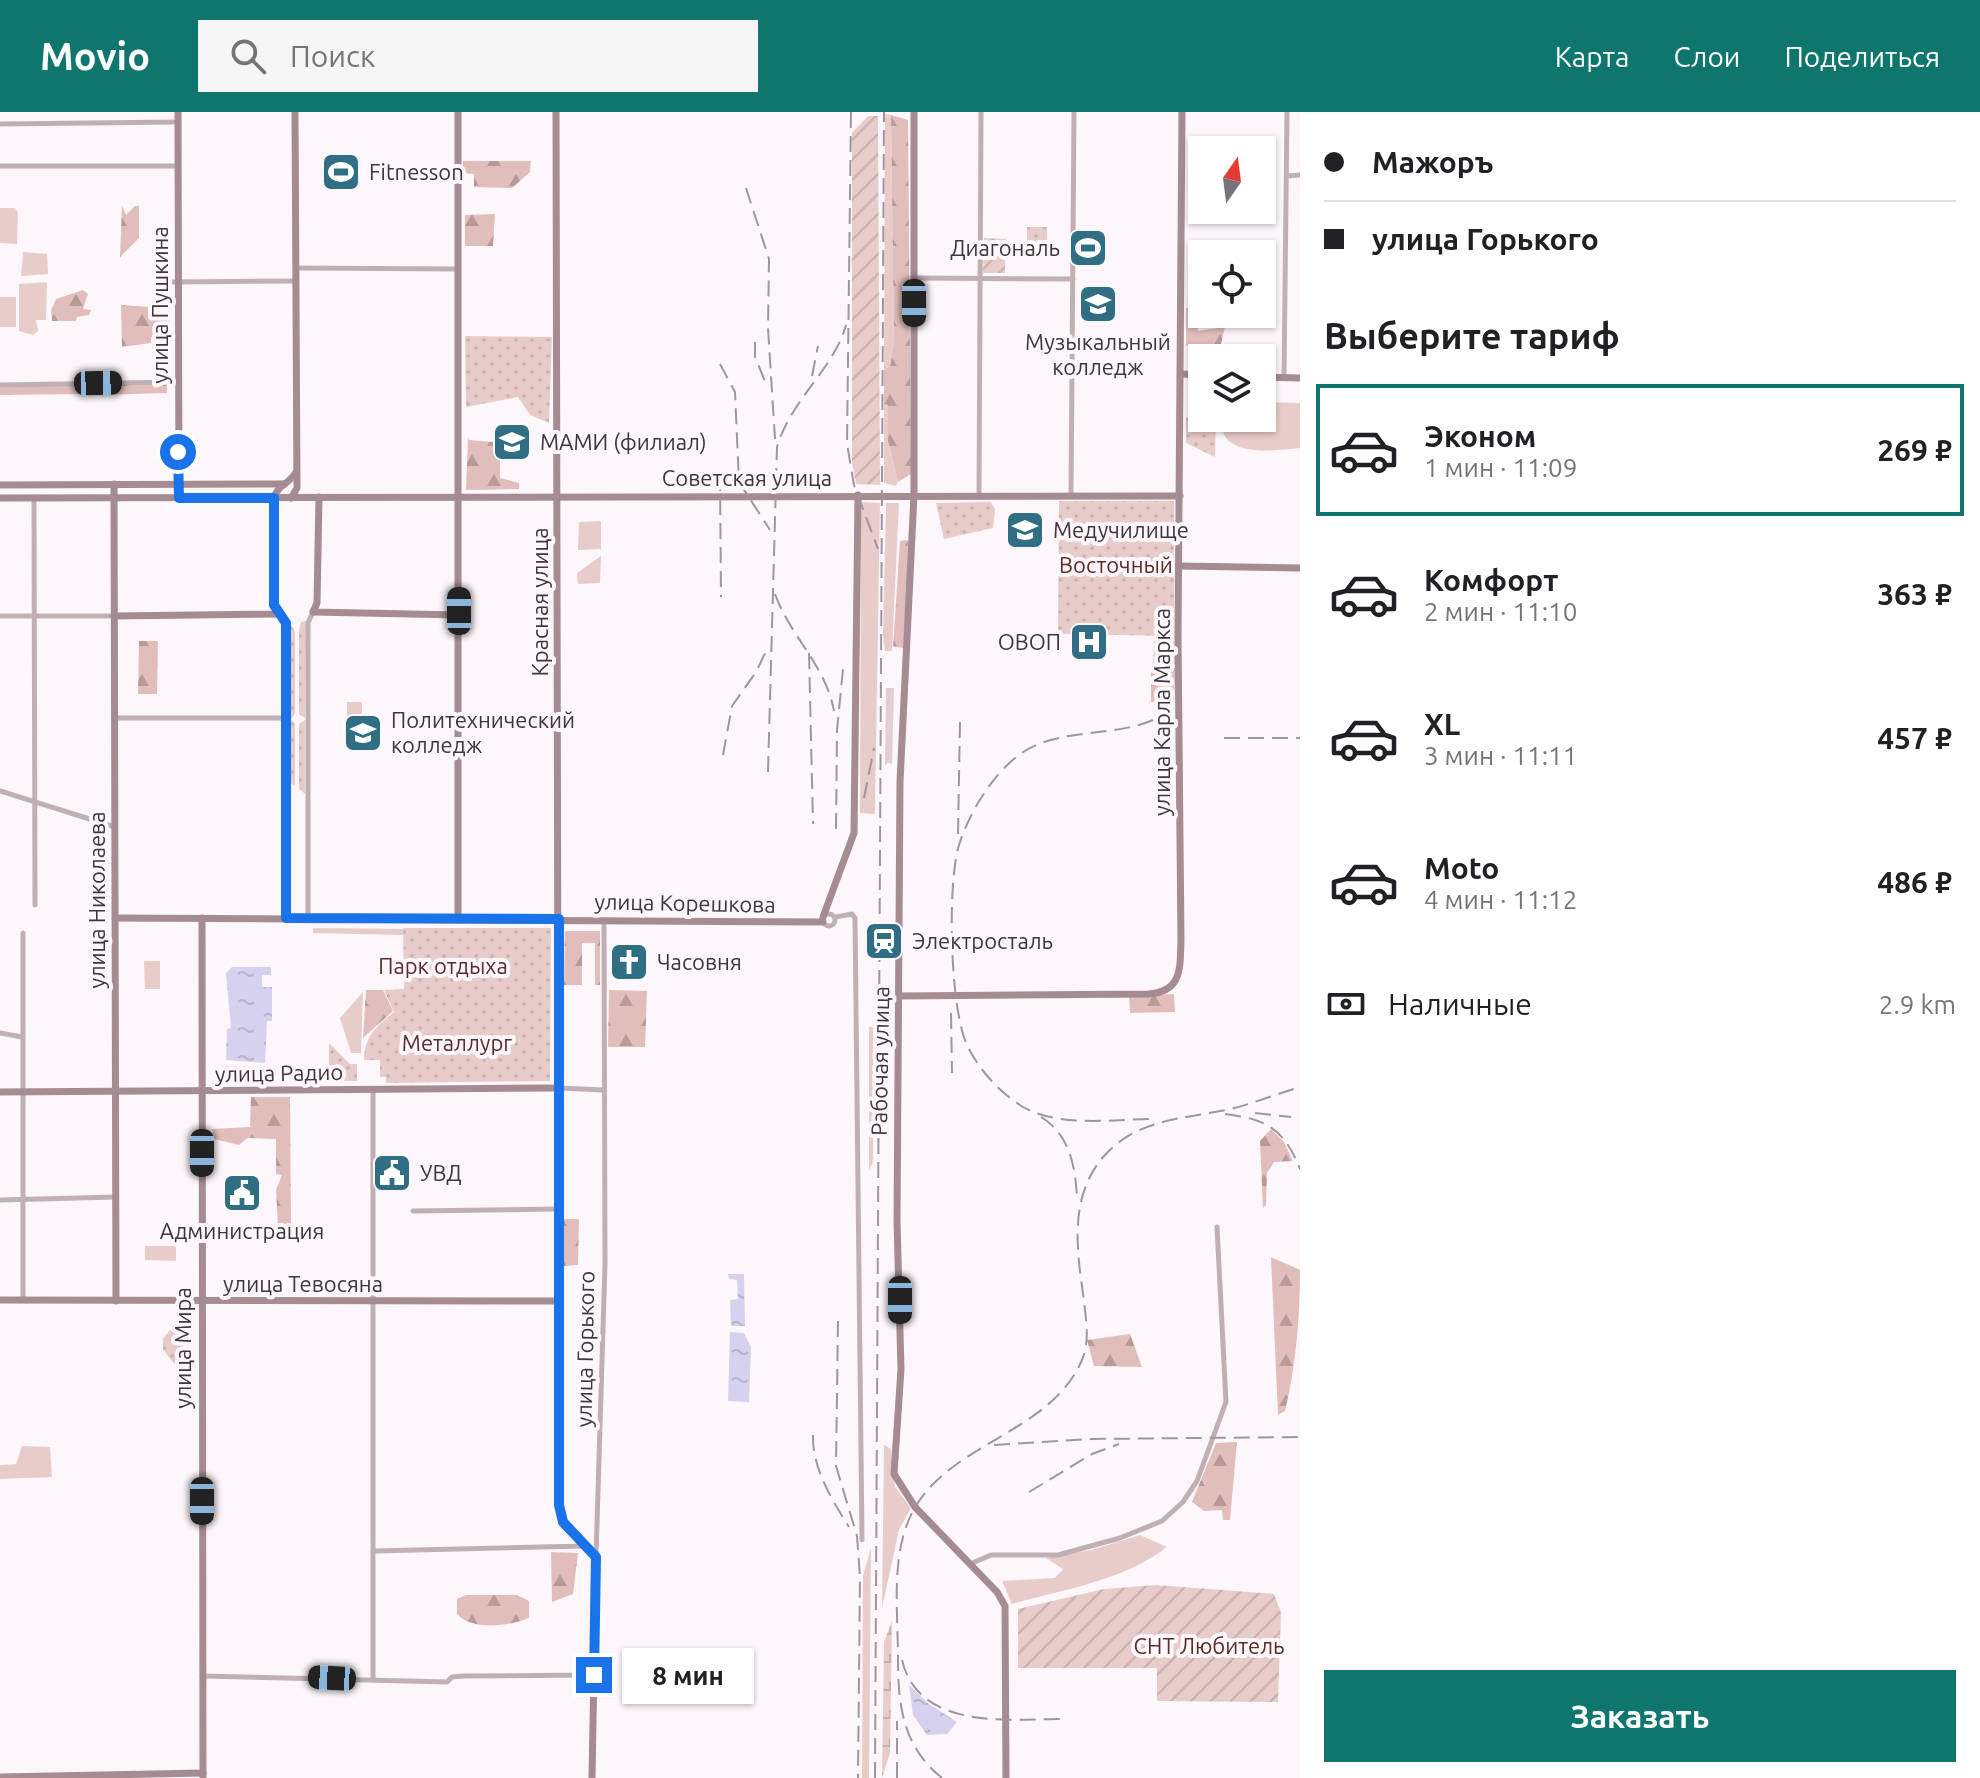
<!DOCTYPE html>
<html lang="ru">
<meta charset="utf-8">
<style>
body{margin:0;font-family:Ubuntu,sans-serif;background:#f6f6f6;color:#202124;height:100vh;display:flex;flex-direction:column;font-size:30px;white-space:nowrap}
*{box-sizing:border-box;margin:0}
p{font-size:26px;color:#757577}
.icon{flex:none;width:44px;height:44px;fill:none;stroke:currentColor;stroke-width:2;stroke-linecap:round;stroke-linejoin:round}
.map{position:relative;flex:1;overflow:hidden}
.details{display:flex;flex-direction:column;background:#fff;width:680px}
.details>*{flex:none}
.top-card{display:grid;align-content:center;height:176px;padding:0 24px;background:#fff}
.needle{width:52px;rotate:14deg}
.tools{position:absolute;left:1188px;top:24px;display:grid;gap:16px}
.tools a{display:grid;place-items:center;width:88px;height:88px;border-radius:0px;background:#fff;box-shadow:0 2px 6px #0004;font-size:40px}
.end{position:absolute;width:36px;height:36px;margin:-18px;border:10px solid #1a73e8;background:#fff;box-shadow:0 0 0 4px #fff}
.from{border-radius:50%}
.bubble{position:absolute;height:56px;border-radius:0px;background:#fff;box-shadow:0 2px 6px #0004;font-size:26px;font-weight:700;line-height:56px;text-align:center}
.car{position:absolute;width:24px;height:48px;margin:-24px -12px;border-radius:10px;box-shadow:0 0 6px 2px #0007;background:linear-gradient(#222 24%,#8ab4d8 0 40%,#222 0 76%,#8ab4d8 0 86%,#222 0)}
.top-card b{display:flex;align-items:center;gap:28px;height:76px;font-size:30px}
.top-card b+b{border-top:2px solid #e0e0e0}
.top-card i{width:20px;height:20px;background:#202124}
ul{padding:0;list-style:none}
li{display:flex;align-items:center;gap:24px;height:132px;margin:0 16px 12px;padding:0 8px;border:4px solid transparent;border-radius:0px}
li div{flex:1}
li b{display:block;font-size:30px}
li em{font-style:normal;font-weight:700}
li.on{border-color:#0f766e}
li>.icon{width:72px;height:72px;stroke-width:1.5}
h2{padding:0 24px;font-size:36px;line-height:96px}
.pay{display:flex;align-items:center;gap:20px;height:88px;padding:0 24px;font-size:30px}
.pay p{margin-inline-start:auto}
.primary-button{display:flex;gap:16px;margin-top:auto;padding:16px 24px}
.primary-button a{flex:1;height:92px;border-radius:0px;background:#0f766e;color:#fff;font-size:32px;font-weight:700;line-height:92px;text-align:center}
header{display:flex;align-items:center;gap:48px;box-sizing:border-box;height:112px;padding:0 40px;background:#0f766e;color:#fff}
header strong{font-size:38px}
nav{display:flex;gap:44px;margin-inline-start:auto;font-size:28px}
.search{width:560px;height:72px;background:#f6f6f6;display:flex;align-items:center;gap:20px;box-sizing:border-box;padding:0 28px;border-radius:0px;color:#757577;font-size:30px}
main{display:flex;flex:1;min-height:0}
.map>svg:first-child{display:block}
</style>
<header>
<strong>Movio</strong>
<div class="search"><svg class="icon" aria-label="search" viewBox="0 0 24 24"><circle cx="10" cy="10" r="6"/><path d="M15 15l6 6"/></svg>Поиск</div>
<nav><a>Карта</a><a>Слои</a><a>Поделиться</a></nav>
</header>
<main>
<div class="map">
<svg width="1300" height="1666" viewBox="0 0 1300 1666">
<defs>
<pattern id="forest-firs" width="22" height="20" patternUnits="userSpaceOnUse" patternTransform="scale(2)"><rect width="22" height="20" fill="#e1bebb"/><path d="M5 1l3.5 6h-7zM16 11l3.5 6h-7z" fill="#b89b99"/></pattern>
<pattern id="wetland-marsh" width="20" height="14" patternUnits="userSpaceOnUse" patternTransform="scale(2)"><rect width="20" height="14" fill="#e8ccca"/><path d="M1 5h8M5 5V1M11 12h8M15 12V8" fill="none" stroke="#c8b0ae"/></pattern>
<pattern id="park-dots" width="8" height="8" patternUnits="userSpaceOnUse" patternTransform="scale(2)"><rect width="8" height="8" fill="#e8ccca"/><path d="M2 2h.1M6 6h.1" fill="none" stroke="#c8b0ae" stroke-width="1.8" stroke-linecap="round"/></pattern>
<pattern id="garden-furrows" width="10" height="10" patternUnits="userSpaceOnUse" patternTransform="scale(2)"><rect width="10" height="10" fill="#e8ccca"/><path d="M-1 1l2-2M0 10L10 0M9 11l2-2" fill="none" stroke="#c8b0ae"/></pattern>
<pattern id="water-ripples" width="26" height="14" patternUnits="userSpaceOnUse" patternTransform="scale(2)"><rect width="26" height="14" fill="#d5d1ee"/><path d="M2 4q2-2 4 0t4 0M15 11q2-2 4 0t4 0" fill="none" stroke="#b8b4cd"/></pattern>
</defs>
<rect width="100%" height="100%" fill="#fdf7fb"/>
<g fill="#e8ccca">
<polygon points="885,2 891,3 894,230 890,256 884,258"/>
<polygon points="0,96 15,96 18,101 17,132 0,131"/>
<polygon points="23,140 47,142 48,162 21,164"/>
<polygon points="47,170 46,208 36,208 38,219 33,223 19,219 19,172"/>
<rect x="0" y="185" width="16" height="30"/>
<path d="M1262,290L1300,291V336C1275,339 1215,346 1223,306H1262Z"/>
<polygon points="884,292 888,293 888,329 898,370 896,374 884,371"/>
<polygon points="861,390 880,391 875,702 860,701"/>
<polygon points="886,391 899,391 892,539 885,539 883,525"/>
<polygon points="601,409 601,437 578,438 579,410"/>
<polygon points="601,444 600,471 578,472 577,461"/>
<polygon points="1154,527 1174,527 1176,552 1153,551"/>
<polygon points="886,576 894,576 892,652 888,650 885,654"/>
<rect x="347" y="590" width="15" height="48"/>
<polygon points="313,816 403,817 403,823 313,821"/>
<polygon points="144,849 160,849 160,877 145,877"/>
<polygon points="363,880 361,941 351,941 340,906"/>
<polygon points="869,914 873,916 873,1050 869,1058"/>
<polygon points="145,1134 176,1134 176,1149 145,1148"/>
<polygon points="884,1333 891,1337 895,1375 911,1396 899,1418 882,1496"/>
<polygon points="22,1334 50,1335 52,1365 0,1367 0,1353 16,1352"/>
<path d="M1140,1423L1167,1435C1123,1469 1064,1477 1012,1492L1002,1469L1055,1466L1063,1457L1046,1446L1091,1438Z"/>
<polygon points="871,1436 869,1666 862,1666 863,1464"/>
</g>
<g fill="url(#forest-firs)">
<polygon points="891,3 908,8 911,362 898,370 888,329 888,293 884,292 884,258 890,255 894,230"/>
<polygon points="463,49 531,49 530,60 512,76 474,75 474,62 463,61"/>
<polygon points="122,94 126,103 135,94 139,94 139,126 120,145"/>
<polygon points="495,102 493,134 465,134 465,103"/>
<polygon points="168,177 169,224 151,225 151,231 122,235 121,193 150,195"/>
<polygon points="83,178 88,182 83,197 91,198 89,203 77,205 76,209 52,209 51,198 56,187"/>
<polygon points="1186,196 1198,197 1198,219 1225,215 1220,236 1186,234"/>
<polygon points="167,272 167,281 98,283 98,273"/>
<polygon points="87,273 86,282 0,283 0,274"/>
<polygon points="468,325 469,328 493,330 500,338 495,341 500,347 500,366 519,371 519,377 466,378"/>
<polygon points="908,428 905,536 893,535 900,429"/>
<polygon points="139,529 158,529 157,582 138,582"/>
<polygon points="1151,556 1175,556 1174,591 1151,590"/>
<polygon points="565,819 600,819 600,873 595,873 595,831 582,831 582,873 564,873"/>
<polygon points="366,878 383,878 393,899 363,926"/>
<polygon points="609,878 647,879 645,935 608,935"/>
<polygon points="1174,882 1175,900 1130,901 1129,884"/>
<polygon points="251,985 290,985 291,1114 278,1114 276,1078 282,1063 276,1062 276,1027 247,1026 239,1033 214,1027 212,1017 250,1015"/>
<polygon points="1271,1017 1284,1030 1293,1049 1274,1050 1267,1061 1266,1093 1263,1096 1260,1029"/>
<polygon points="564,1107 579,1107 578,1153 563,1154"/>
<path d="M1271,1145L1300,1158C1300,1205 1296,1253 1285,1299L1278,1303Z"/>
<polygon points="1130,1222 1142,1255 1094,1254 1087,1228"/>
<polygon points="1237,1330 1230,1408 1223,1408 1222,1398 1204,1399 1192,1390 1216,1331"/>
<polygon points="551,1440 578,1441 573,1482 552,1490"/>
<path d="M466,1483H517L529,1489V1506C511,1514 471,1519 457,1502V1487Z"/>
</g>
<polygon fill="url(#wetland-marsh)" points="892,1509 890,1641 882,1666 884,1530"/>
<g fill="url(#park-dots)">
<rect x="1027" y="115" width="20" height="26"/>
<polygon points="465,224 552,225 549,311 530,303 518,285 466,295"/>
<polygon points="1186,305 1216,306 1215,345 1186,331"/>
<polygon points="1059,389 1174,389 1174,524 1058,522"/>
<polygon points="991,390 995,397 993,416 944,427 936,391"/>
<polygon points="288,509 295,519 295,602 291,607 295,612 295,674 288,669"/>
<polygon points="306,509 305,606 299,602 299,519 301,510"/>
<polygon points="305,608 305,681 304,681 299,677 299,612"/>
<path d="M403,816H551L550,969L386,971V965H380V948H364C365,923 376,915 394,900L384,878L404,877Z"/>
<polygon points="329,931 350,952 357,952 357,969 329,969"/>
<polygon points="222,954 264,955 265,971 215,972"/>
<polygon points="177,1211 184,1211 183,1262 163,1238 163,1226"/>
</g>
<g fill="url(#garden-furrows)">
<polygon points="868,4 878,4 880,373 856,372 852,351 852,21"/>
<polygon points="984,126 1006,127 1005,161 983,161"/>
<polygon points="1156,1473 1274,1482 1281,1501 1278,1590 1157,1589 1157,1556 1018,1556 1018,1497 1104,1477"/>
</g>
<g fill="url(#water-ripples)">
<polygon points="232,855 271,855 271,863 262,863 262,875 272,875 272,909 267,909 265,951 226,948 227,917 231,916 226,861"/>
<polygon points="728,1162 744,1162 745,1214 731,1214 730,1188 738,1187 737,1168 729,1167"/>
<polygon points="730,1220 744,1221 751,1235 749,1290 728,1289"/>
<polygon points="909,1573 929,1592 957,1610 947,1622 927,1623 913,1603"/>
</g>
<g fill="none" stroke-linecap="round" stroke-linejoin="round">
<polyline stroke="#d5d1ee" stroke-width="2" points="889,650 891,579"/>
<g stroke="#c0b0b4" stroke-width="5">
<polyline points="0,12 178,10"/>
<polyline points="0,54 178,54"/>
<polyline points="1287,64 1300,63"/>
<polyline points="296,156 458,157"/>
<polyline points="914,166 1073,167"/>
<polyline points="171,170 296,169"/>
<polyline points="1284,265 1287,0"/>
<polyline points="0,273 178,270"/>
<polyline points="1071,384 1074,0"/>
<polyline points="979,385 981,0"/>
<polyline points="34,386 35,793"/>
<polyline points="278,502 286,511 286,806"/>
<polyline points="0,504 114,504"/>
<polyline points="115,606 285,606"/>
<polyline points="0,679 115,715"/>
<circle cx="829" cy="808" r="6"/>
<polyline points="835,805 852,802 855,806 862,1428"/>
<polyline points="308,806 308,511 313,500"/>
<polyline points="0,921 22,925"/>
<polyline points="559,976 604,978"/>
<polyline points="0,1088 116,1085"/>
<polyline points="413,1099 560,1097"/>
<polyline points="23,1188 23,821"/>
<polyline points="374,1439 585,1434"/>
<polyline points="596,1444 605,1152 604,808"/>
<polyline points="970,1452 991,1443 1058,1443 1120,1426 1162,1409 1183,1390 1197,1369 1226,1290 1217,1115"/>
<polyline points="202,1564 447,1570 452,1565 464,1564 594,1563"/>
<polyline points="373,1568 373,977"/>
</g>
<g stroke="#a48c92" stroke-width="7">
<polyline points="178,0 179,386"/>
<polyline points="458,0 458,807"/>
<polyline points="556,0 559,1393 563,1410 596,1445 592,1666"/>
<polyline points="914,0 914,383 900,670 897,1109 901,1257 894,1362 915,1395 997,1480 1005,1494 1006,1666"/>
<polyline points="1181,262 1202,263"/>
<polyline points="1262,265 1300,266"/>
<polyline points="114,372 116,1189"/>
<polyline points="0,373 284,372"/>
<polyline points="319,385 317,491 313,500 459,503"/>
<polyline points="0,386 1180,384"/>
<polyline points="291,386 297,376 295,0"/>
<polyline points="1179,454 1300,456"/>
<path d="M114,504L278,502L274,493V386C278,372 290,372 296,360"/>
<polyline points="823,805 854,721 858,383"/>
<polyline points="115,806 823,810"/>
<polyline points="202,806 203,1666"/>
<path d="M900,884L1148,882C1182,880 1180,857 1181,828L1178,524L1182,0"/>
<polyline points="0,980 559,976"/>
<polyline points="0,1188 559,1189"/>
<polyline points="0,1665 203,1661"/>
</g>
<g stroke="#9f969c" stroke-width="2" stroke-dasharray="16 8" stroke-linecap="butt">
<polyline points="851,0 847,332 854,373 878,437"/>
<polyline points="746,76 769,147 768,216 775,327"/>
<polyline points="755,230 755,245 767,274"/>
<polyline points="720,252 735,280 739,370 770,418"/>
<polyline points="812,264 818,234"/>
<polyline points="720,363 721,485"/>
<path d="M775,482C790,524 826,554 834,599"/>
<polyline points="809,541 813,712"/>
<path d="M1153,608C1111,626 1056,615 1019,643C992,663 969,701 959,733C947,772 950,897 967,933C979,958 999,980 1023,995C1060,1016 1115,1007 1155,1007"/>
<polyline points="1224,626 1300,626"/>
<polyline points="723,643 732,594 756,560 768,535"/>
<path d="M768,660L777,335C791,287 834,257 846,213"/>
<polyline points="864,686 874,636"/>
<polyline points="836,717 837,618 843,557"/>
<polyline points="958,722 960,610"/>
<polyline points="951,901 952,961"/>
<polyline points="1255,1001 1291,1005"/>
<path d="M1225,1002C1267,1007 1284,1017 1300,1057"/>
<path d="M1041,1005C1070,1022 1076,1057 1077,1088"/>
<polyline points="838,1209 836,1354 857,1424 860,1465 858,1666"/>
<path d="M813,1323C812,1356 832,1388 849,1415"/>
<polyline points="994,1333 1092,1327 1300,1325"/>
<polyline points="1029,1380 1092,1342 1119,1332"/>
<path d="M902,1548C919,1619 1009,1607 1064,1607"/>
<polyline points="875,1666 884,0"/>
<polyline points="897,1666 897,1609"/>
<path d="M942,1666C903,1635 898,1594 898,1547C898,1505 892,1455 906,1415C935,1331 1048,1327 1082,1248C1090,1230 1086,1208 1084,1189C1077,1139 1068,1085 1104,1044C1138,1006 1184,1007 1231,997C1254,991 1277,982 1300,975"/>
</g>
</g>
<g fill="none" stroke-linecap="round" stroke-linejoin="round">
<polyline stroke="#1a73e8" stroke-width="10" points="178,340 179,386 274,386 274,493 286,511 286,806 559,807 559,1393 563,1410 596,1445 594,1563"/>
</g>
<defs>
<g id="stadium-square" transform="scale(2)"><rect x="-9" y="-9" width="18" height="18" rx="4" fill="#306e84" stroke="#fdf7fb"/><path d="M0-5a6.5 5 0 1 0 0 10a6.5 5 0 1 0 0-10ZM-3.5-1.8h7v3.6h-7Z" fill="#fff"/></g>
<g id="university-square" transform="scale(2)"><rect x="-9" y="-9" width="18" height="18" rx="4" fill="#306e84" stroke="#fdf7fb"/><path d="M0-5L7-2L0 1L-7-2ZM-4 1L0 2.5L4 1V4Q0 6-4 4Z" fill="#fff"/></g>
<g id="hospital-square" transform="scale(2)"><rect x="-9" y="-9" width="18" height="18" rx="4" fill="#306e84" stroke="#fdf7fb"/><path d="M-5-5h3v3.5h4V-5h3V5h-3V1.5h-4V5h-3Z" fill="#fff"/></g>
<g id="station-square" transform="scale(2)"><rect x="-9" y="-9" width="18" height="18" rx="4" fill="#306e84" stroke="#fdf7fb"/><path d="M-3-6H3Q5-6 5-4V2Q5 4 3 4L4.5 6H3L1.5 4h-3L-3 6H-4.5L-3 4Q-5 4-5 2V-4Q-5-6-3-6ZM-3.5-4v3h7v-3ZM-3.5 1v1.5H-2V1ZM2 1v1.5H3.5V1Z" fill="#fff"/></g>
<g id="church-square" transform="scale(2)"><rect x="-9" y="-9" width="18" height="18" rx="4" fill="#306e84" stroke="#fdf7fb"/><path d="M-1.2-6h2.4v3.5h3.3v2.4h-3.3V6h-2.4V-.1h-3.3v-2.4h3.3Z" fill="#fff"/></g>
<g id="civic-square" transform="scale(2)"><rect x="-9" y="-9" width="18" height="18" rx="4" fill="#306e84" stroke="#fdf7fb"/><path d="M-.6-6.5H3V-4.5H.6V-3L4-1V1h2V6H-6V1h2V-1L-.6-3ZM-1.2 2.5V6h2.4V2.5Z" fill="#fff"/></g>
</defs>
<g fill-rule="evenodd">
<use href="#stadium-square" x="341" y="60"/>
<use href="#stadium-square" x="1088" y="136"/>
<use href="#university-square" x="1098" y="192"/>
<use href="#university-square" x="512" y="330"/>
<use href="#university-square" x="1025" y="418"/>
<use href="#hospital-square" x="1089" y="530"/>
<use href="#university-square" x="363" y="621"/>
<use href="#station-square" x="884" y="829"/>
<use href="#church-square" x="629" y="850"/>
<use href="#civic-square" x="392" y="1061"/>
<use href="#civic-square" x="242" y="1081"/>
</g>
<g text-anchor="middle" stroke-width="8" stroke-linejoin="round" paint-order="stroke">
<g font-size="22" fill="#40343d" stroke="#fdf7fb" text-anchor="start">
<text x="369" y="68">Fitnesson</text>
<text x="1060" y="144" text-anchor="end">Диагональ</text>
<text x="1098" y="238" text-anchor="middle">Музыкальный<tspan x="1098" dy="25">колледж</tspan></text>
<text x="540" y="338">МАМИ (филиал)</text>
<text x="1053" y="426">Медучилище</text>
<text x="1061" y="538" text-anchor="end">ОВОП</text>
<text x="391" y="616">Политехнический<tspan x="391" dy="25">колледж</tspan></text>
<text x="912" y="837">Электросталь</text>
<text x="657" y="858">Часовня</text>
<text x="420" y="1069">УВД</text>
<text x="242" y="1127" text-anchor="middle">Администрация</text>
</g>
<g font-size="22" fill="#40343d" stroke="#fdf7fb">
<text transform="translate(160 193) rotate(-90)" y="8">улица Пушкина</text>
<text x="747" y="374">Советская улица</text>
<text transform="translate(540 490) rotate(-90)" y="8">Красная улица</text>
<text transform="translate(1162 600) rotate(-90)" y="8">улица Карла Маркса</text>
<text transform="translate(97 788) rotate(-90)" y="8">улица Николаева</text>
<text transform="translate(685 791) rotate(1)" y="8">улица Корешкова</text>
<text transform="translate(880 949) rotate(-89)" y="8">Рабочая улица</text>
<text transform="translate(279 961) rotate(-1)" y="8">улица Радио</text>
<text x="303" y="1180">улица Тевосяна</text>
<text transform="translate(183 1236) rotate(-90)" y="8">улица Мира</text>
<text transform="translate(585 1237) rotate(-89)" y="8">улица Горького</text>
</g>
<g font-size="22" fill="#5b2c2a" stroke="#fdf7fb">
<text x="1116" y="461">Восточный</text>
<text x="443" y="862">Парк отдыха</text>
<text x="457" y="939">Металлург</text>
<text x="1209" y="1542">СНТ Любитель</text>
</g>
</g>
</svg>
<div class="tools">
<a><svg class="needle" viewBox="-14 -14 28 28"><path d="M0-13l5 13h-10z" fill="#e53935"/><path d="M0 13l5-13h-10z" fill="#757577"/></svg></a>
<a><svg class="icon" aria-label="locate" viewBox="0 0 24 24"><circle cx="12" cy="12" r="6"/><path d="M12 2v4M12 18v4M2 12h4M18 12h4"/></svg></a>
<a><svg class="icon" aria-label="layers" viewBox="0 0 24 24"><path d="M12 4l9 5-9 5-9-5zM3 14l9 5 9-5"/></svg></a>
</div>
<i class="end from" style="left:178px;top:340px"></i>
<i class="end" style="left:594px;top:1563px"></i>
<div class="bubble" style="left:622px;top:1536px;width:132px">8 мин</div>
<i class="car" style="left:914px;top:191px;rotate:180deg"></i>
<i class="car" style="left:98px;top:271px;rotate:89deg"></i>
<i class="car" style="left:459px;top:499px;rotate:0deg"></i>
<i class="car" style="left:202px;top:1041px;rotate:180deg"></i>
<i class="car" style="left:900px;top:1188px;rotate:180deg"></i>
<i class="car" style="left:202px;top:1389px;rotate:180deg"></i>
<i class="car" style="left:332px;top:1566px;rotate:273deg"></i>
</div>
<section class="details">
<div class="top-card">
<b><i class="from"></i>Мажоръ</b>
<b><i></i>улица Горького</b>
</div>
<h2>Выберите тариф</h2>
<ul>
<li class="on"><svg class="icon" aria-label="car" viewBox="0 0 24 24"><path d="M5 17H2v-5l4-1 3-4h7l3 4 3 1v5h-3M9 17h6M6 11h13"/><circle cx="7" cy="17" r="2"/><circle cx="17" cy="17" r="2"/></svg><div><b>Эконом</b><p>1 мин · 11:09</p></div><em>269 ₽</em></li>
<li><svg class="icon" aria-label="car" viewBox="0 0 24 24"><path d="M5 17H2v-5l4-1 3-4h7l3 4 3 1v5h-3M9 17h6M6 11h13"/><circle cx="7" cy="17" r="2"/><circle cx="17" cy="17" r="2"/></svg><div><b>Комфорт</b><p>2 мин · 11:10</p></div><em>363 ₽</em></li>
<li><svg class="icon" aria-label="car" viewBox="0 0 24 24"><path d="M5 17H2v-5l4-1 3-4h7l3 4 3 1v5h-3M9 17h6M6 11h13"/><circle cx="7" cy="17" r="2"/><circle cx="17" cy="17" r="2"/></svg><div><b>XL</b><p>3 мин · 11:11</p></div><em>457 ₽</em></li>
<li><svg class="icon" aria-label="car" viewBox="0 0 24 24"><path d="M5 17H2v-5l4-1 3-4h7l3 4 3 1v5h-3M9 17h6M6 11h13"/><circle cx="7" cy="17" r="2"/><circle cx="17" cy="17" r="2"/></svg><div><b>Moto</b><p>4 мин · 11:12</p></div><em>486 ₽</em></li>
</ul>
<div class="pay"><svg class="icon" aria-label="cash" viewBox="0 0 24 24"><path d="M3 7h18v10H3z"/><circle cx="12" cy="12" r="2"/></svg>Наличные<p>2.9 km</p></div>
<div class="primary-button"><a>Заказать</a></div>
</section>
</main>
